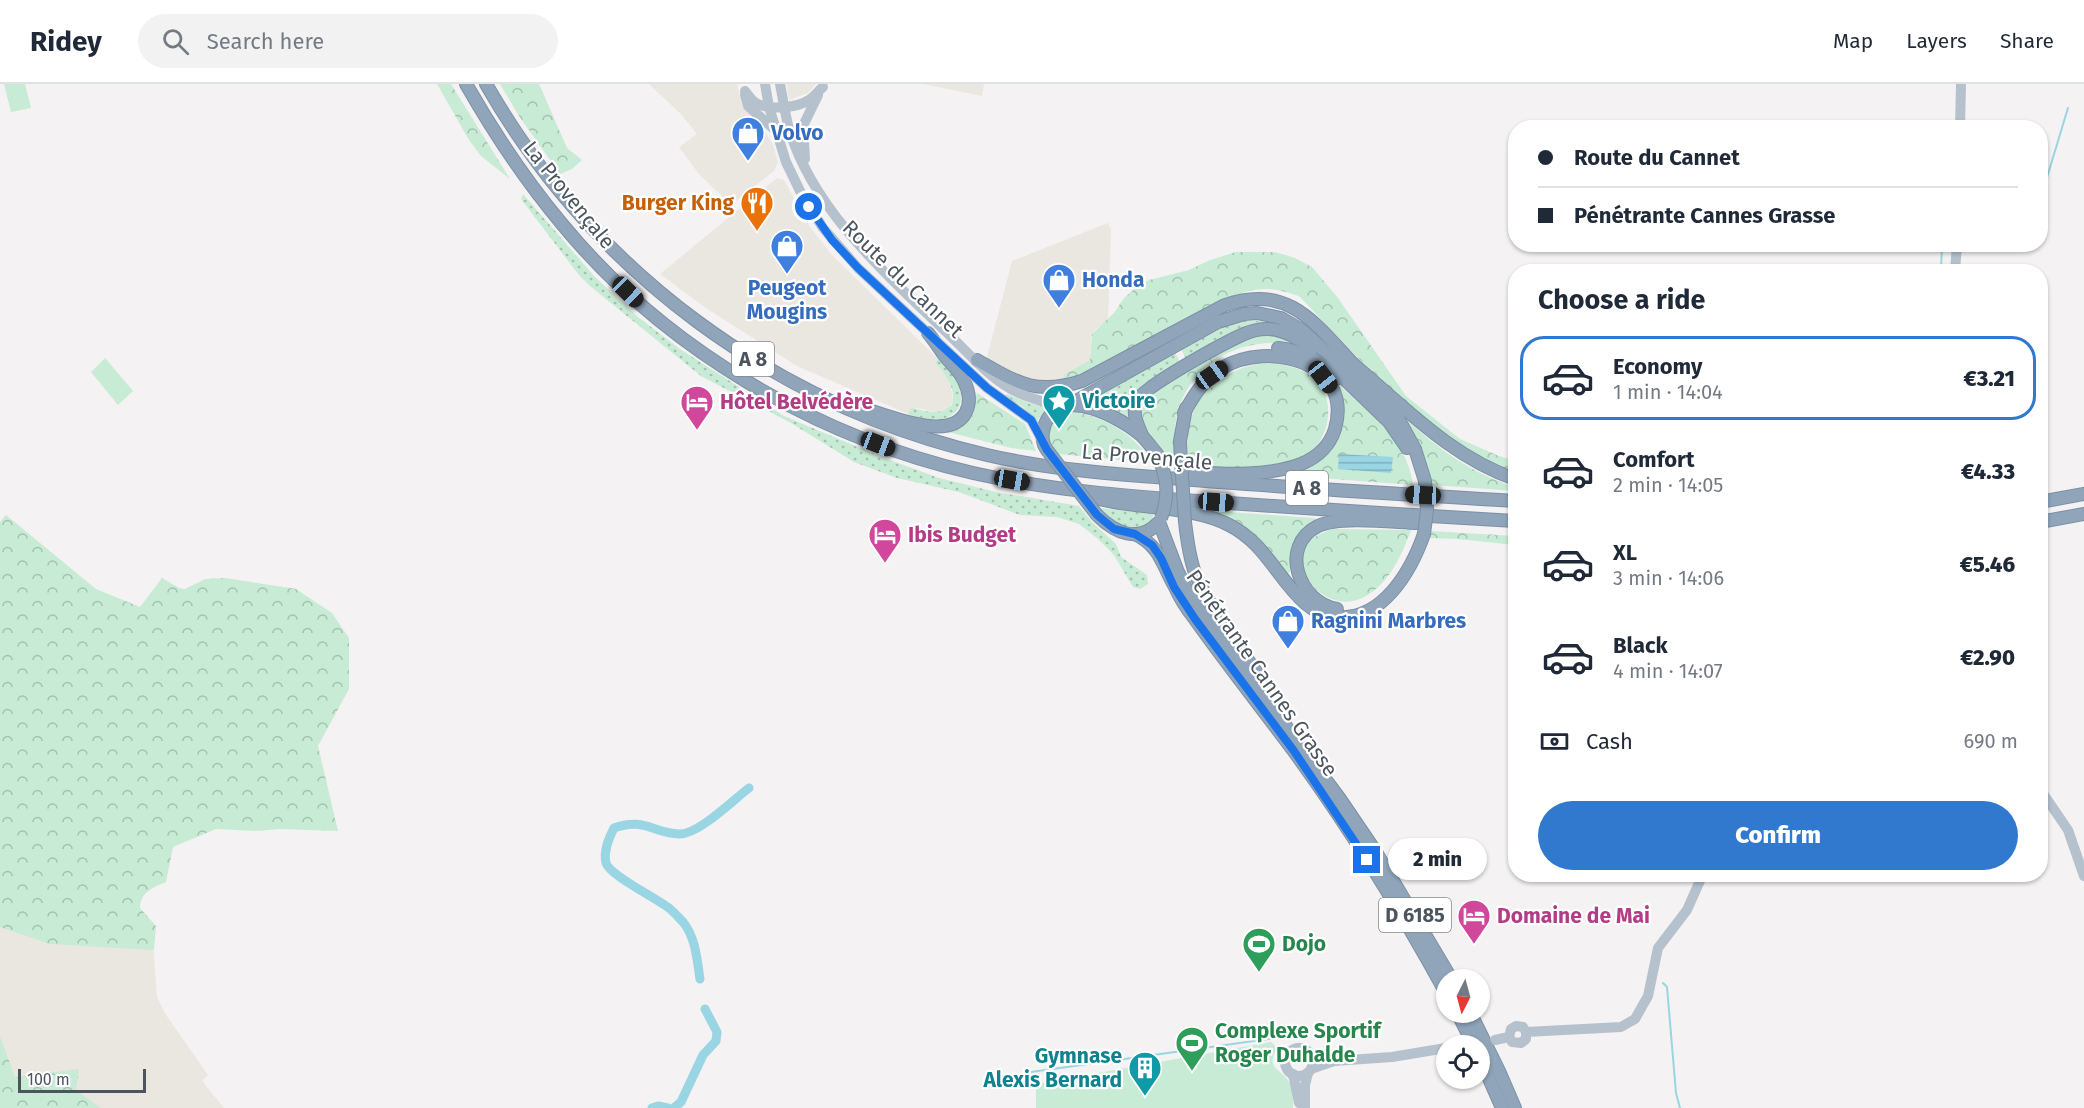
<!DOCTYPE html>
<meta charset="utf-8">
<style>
body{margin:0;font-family:"Fira Sans",sans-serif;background:#f2f2f3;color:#1f2937;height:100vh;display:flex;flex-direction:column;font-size:22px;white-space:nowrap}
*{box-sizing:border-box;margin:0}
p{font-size:20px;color:#747a83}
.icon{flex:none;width:33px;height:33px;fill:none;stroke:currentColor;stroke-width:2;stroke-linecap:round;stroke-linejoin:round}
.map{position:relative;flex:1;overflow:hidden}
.details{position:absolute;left:1508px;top:180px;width:540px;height:618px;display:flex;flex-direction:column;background:#fff;border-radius:24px;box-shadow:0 2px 4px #0004}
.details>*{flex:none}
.banner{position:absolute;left:1508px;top:36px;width:540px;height:132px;border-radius:24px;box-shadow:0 2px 4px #0004;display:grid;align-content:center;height:132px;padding:0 30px;background:#fff}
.needle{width:39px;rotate:186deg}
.fabs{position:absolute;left:1436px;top:885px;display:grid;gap:12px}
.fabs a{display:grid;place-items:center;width:54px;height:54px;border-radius:50%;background:#fff;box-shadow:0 2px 4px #0004;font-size:30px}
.scale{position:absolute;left:18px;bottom:15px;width:128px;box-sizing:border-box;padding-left:6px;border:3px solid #4c555d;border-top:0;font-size:16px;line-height:21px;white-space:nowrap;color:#4c555d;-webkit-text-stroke:4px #fff;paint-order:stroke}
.end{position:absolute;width:27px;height:27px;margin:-14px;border:8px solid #1a73e8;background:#fff;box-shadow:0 0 0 3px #fff}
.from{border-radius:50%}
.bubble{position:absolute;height:42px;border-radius:21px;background:#fff;box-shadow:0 2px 4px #0004;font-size:20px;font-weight:800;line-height:42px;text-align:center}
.car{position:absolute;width:18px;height:36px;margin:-18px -9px;border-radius:8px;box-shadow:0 0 4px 2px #0007;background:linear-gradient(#222 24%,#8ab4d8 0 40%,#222 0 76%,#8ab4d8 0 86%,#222 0)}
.banner b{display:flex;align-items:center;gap:21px;height:57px;font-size:22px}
.banner b+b{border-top:2px solid #e0e1e3}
.banner i{width:15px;height:15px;background:#1f2937}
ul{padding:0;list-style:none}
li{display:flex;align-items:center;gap:18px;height:84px;margin:0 12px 9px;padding:0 18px;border:3px solid transparent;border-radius:24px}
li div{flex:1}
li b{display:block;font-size:22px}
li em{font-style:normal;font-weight:800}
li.selected{border-color:#3079cf}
li>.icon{width:54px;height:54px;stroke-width:1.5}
h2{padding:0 30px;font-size:27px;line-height:72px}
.pay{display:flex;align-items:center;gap:15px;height:66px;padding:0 30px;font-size:22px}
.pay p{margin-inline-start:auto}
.cta{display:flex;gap:12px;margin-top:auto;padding:12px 30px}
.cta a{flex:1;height:69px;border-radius:36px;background:#3079cf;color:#fff;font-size:24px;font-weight:800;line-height:69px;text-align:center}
header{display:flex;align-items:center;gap:36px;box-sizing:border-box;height:84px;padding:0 30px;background:#fff;border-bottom:2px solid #e0e1e3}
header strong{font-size:28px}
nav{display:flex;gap:33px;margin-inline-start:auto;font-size:21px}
.search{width:420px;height:54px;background:#f2f2f3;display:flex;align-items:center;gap:15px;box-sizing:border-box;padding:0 21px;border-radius:33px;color:#747a83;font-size:22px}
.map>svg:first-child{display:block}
</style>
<header>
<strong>Ridey</strong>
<div class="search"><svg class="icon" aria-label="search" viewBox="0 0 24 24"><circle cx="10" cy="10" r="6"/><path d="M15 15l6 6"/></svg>Search here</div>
<nav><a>Map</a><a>Layers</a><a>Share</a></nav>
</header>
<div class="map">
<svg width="2084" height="1024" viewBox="0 0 2084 1024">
<defs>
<pattern id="grass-dots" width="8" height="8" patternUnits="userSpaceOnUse" patternTransform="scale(1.5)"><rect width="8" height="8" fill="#c7ebd4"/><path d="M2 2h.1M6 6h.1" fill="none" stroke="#a4c1af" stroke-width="1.8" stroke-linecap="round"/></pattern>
<pattern id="forest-crowns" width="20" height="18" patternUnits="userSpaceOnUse" patternTransform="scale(1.5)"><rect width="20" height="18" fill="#c7ebd4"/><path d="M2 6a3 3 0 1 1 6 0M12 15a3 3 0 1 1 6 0" fill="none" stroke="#a4c1af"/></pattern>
<pattern id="water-rules" width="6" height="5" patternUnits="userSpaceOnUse" patternTransform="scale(1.5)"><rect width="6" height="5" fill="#99d5e3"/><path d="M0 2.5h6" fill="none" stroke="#7fb0bb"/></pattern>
</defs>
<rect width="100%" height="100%" fill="#f4f2f2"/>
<g fill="#eae7e0">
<polygon points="649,0 737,0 742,21 764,45 773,61 778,78 774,87 731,121 699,90 679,63 697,50 681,30"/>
<polygon points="787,0 816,0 808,9 789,16"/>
<polygon points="923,0 984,0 982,12"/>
<polygon points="777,94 784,96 810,143 831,170 938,275 935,278 949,297 951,303 953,317 949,324 936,328 911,323 908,330 797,282 706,224 660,190"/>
<polygon points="1108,139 1111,144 1108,236 1096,245 1091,253 1090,276 1063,291 1064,297 1042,299 1026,295 1000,284 987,273 1012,177"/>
<polygon points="0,840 153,858 157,913 166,931 208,991 202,997 224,1024 0,1024"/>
</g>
<g fill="url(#grass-dots)">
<polygon points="523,110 594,192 638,233 680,265 784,332 879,372 939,394 996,408 1079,422 1092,438 1116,460 1121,473 1147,491 1148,500 1140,505 1133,503 1114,471 1097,454 1079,440 1057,433 1020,431 959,408 897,394 854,378 791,339 701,292 590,202 579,191 521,115"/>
<polygon points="1242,237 1260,237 1280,241 1187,277 1181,265 1225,242"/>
<path d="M1175,268L1181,281C1153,296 1124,301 1131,338L1107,324L1086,316Z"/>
<path d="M938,275C979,310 963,350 908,330L911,323C925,328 939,332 952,321C957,304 945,291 935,278Z"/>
<polygon points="1007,310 1029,319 1047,323 1037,337 1023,323 1005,312"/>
<path d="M1101,424L1154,430C1144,457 1112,441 1101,424Z"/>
</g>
<g fill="url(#forest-crowns)">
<polygon points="437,0 451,0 510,95 481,72 469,56"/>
<polygon points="500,0 539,0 567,64 582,76 572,85 560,90 519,32"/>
<path d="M1236,168H1275L1295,174L1312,183L1338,214L1406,312L1460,355L1499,372L1515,377V390L1450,357L1374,291L1299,212C1271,202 1257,203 1229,213L1076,295L1064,297L1063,291L1090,276L1092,250L1114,229L1124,214L1139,201L1149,196L1189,186L1210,176Z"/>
<path d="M1268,250L1284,253L1302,263C1252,249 1197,272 1179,323C1173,341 1175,360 1175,378H1170C1158,357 1129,334 1149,310L1230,262L1248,253Z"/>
<path d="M1265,279C1285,280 1306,284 1319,300C1337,322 1327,361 1303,373C1270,388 1225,384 1189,381C1188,367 1186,353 1190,339C1198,303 1231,283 1265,279Z"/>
<path d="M1337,299C1369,330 1406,352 1413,401L1281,391C1295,385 1312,381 1325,372C1348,356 1347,322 1337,299Z"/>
<path d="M977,309L1025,340L1036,367L1011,364L944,347C958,344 972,340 975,324C976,319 975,314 977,309Z"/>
<path d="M1061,328C1096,326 1135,349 1152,379L1058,370C1045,355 1047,342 1061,328Z"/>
<path d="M1399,329C1438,364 1464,386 1515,403V407L1432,401L1420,365Z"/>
<path d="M1213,427L1314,434L1317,436C1297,447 1288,466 1290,488L1287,490C1264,458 1247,445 1212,428Z"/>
<path d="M6,431L96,505L140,523L162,494L179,504L185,505L205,495L225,494L296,505L332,529L349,554V605L318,662L338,747L280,745L255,747L216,745L173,763L166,798C153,803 140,809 140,824L156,842L154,866L50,860L0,843V438Z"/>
<path d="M1331,445L1411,446C1402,471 1389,500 1364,513C1332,531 1288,493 1308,460C1313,452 1323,449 1331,445Z"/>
<polygon points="1429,447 1515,452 1515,461 1458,455 1428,454"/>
<polygon points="0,952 15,993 79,985 76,1006 101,1024 0,1024"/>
</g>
<g fill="#c7ebd4">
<polygon points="4,0 25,0 31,24 11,28"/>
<polygon points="105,274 133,307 118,321 91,288"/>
<path d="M1271,958L1277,964C1264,986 1283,984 1290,1000C1294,1007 1293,1016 1293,1024H1036V1000Z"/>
</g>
<polygon fill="url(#water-rules)" points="1339,370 1393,373 1391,389 1338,385"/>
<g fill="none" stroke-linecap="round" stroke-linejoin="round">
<g stroke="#99d5e3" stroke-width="2">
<polyline points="2040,104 2045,100 2068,24"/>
<polyline points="1941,188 1942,160"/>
<polyline points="1663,899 1667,903 1676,1009 1680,1024"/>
<polyline points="1031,988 1282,953"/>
</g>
<g stroke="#99d5e3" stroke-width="9">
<path d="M700,895C697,876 696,854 683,838C679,834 674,828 670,825C657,814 610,792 606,779C603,767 609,754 614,744C644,733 653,749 679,750C698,751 733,716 749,704"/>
<polyline points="652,1024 658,1022 668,1024"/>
<polyline points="674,1024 681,1018 703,971 716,957 717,948 705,925"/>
</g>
<g stroke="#7b90a6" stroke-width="14">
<g id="highway">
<path d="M466,0C494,49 525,96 562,140C665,265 816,353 973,389C1062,409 1153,414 1243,420C1334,426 1424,432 1515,437"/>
<path d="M486,0C594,189 776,322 987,371C1050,386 1116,390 1180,395C1291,404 1403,410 1515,417"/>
<path d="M1278,264C1303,266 1320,279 1339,294"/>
<path d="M977,276C1016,298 1035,312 1082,297L1225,221C1288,199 1315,239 1354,281"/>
<path d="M1348,276C1401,319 1448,372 1515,395"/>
<polyline points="1336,287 1389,338 1407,364"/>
<path d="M849,320C876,326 949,362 966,328C971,318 969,307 964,297C960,287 951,280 944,271C939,264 934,256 928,249"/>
<polyline points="1067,322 1218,238 1244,230 1257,229 1281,234 1303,247 1398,334 1415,365 1425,397"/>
<path d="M1184,329C1194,311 1204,295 1222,284C1269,256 1354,278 1335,345C1330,361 1318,373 1301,380C1266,393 1224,390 1188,388"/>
<path d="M1143,353C1138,342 1132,330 1136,318C1142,303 1226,258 1244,250C1251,247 1259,245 1267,245C1284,245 1299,255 1312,265"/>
<path d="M1047,366C1041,358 1042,350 1045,340C1061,300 1121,334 1142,352C1147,357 1152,364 1157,370"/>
<polyline points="1181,376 1180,357 1186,324"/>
<path d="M1099,415C1139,425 1193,422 1229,441C1265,459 1277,494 1305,519C1314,527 1326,532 1338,533C1383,536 1411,487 1424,450"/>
<polyline points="2040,418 2084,410"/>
<path d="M1097,431C1115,449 1139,460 1159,438L1178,488L1191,514L1340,715L1376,768L1452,896"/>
<path d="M1185,438C1187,455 1189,472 1195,489C1210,526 1237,559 1259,592"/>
<polyline points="2040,438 2084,430"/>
<path d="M1135,450C1161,463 1162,481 1175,503C1180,514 1187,525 1194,534C1226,579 1260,622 1293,666C1349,743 1400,825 1446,909"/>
<path d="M1337,525C1299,519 1278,462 1318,442C1340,432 1391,438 1416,439"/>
<polyline points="1457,928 1474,962"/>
<polyline points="1470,928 1499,987 1515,1024"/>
<polyline points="1479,972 1502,1024"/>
</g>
</g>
<g stroke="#b5c1cd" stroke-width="10">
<polyline points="765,0 769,23 786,78 800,107 823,144 858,184 987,304 1031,336 1042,356"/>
<path d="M780,0C783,15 785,30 789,45C813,125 883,187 941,243C963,263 984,289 1009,304C1025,314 1044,317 1061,323"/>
<path d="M745,7C749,12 752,18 758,20C771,26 797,24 809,16C814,13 818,7 823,3"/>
<polyline points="745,11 748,22 775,46"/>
<polyline points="1960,44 1961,0"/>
<polyline points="805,75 803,42 818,11"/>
<polyline points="1955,188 1957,160"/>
<polyline points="2040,705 2068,746 2084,792"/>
<polyline points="1526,948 1621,943 1635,935 1648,912 1658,864 1687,826 1703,790"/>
<polyline points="1509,953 1512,958 1521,959 1526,955 1526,948"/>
<polyline points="1509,953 1511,945 1516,942 1523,943 1526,948"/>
<polyline points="1495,956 1509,953"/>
<polyline points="1462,962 1464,961"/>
<circle cx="1299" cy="978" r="14"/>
<polyline points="1311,985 1334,977 1392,973 1446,964"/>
<polyline points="1293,990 1299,1019"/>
<polyline points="1305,1024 1305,1001 1308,989"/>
</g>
<use href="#highway" stroke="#90a5ba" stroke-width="12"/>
<g stroke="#7b90a6" stroke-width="14" stroke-linecap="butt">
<g id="highway-bridge">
<polyline points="1047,366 1097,431"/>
<path d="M1157,370C1167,392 1170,411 1161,434"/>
<polyline points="1181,376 1185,438"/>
<polyline points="1424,450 1427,426 1425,397"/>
</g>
</g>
<use href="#highway-bridge" stroke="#90a5ba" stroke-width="12"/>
</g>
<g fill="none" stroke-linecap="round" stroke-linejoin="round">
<polyline stroke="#1a73e8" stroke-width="8" points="809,123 832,156 858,184 987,304 1031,336 1047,366 1097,431 1114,445 1135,450 1152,461 1161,474 1174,503 1195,535 1294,667 1367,776"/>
</g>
<defs>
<g id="shop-pin" transform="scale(1.725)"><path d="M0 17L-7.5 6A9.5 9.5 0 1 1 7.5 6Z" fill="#3f7fe0" stroke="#fff"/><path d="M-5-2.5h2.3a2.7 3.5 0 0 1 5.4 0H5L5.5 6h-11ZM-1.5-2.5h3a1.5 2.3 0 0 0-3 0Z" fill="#fff"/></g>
<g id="restaurant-pin" transform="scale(1.725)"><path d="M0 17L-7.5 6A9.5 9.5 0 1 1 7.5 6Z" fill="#e8710a" stroke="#fff"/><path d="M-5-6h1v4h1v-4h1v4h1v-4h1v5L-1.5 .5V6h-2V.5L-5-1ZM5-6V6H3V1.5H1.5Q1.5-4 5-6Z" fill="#fff"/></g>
<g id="sight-pin" transform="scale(1.725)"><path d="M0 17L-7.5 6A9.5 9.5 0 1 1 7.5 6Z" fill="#0f9aa8" stroke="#fff"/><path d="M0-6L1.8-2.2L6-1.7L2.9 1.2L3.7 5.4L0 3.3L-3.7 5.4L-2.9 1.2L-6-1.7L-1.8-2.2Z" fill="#fff"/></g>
<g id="hotel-pin" transform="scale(1.725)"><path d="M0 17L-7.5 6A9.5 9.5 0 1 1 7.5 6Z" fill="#d1479c" stroke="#fff"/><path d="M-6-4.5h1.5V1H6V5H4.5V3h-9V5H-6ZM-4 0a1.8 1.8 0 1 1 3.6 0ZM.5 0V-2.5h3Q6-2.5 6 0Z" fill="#fff"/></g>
<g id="stadium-pin" transform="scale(1.725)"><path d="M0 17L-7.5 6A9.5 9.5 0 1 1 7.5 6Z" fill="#2e9e5b" stroke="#fff"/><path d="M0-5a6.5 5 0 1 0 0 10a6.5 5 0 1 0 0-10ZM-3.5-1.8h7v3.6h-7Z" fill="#fff"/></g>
<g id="building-pin" transform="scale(1.725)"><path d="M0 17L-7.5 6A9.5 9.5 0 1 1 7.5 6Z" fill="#0f9aa8" stroke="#fff"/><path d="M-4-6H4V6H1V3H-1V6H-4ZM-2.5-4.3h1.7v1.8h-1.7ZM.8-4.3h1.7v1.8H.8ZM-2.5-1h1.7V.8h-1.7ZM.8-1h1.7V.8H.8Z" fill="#fff"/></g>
</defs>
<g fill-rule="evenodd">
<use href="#shop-pin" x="748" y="49"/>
<use href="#restaurant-pin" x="757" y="119"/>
<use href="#shop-pin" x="787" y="162"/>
<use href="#shop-pin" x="1059" y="196"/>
<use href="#sight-pin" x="1059" y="317"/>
<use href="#hotel-pin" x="697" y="318"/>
<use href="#hotel-pin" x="885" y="451"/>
<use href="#shop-pin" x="1288" y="537"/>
<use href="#hotel-pin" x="1474" y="832"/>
<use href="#stadium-pin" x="1259" y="860"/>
<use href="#stadium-pin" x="1192" y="959"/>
<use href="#building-pin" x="1145" y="984"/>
</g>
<g text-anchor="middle" stroke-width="4.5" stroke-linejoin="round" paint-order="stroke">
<g fill="#fff" stroke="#82888e" stroke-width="1.5">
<rect x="732" y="258" width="42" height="34" rx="4.5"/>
<rect x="1286" y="387" width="42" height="34" rx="4.5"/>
<rect x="1379" y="814" width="72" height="34" rx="4.5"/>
</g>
<g font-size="20" font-weight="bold" fill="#4c555d">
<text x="753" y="282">A 8</text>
<text x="1307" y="411">A 8</text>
<text x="1415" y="838">D 6185</text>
</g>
<g font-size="21" font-weight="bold" fill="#366cbe" stroke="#fff" text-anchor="start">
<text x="771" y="56">Volvo</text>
<text x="1082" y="203">Honda</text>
<text x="787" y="211" text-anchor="middle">Peugeot<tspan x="787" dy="24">Mougins</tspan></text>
<text x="1311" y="544">Ragnini Marbres</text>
</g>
<g font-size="21" fill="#4c555d" stroke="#fff">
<text transform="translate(569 111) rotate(51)" y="7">La Provençale</text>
<text transform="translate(903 195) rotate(44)" y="7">Route du Cannet</text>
<text transform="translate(1147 373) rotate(5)" y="7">La Provençale</text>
<text transform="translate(1262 589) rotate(55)" y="7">Pénétrante Cannes Grasse</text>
</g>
<g font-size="21" font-weight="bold" fill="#c56008" stroke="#fff" text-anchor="end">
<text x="734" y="126">Burger King</text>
</g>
<g font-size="21" font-weight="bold" fill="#0d838f" stroke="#fff" text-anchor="start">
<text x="1082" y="324">Victoire</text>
<text x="1122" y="979" text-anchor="end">Gymnase<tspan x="1122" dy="24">Alexis Bernard</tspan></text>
</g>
<g font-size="21" font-weight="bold" fill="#b23c85" stroke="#fff" text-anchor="start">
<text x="720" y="325">Hôtel Belvédère</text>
<text x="908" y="458">Ibis Budget</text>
<text x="1497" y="839">Domaine de Mai</text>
</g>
<g font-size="21" font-weight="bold" fill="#27864d" stroke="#fff" text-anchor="start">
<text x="1282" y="867">Dojo</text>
<text x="1215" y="954">Complexe Sportif<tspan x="1215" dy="24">Roger Duhalde</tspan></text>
</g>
</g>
</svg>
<div class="fabs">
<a><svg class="needle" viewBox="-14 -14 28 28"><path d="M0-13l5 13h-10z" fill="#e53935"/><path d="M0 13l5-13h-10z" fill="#747a83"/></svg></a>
<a><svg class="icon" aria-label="locate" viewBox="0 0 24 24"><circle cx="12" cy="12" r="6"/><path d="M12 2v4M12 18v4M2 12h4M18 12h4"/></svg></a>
</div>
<div class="scale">100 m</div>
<i class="end from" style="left:809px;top:123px"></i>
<i class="end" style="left:1367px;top:776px"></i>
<div class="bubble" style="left:1388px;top:754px;width:99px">2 min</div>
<i class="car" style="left:628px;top:208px;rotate:134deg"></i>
<i class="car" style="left:1212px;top:291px;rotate:55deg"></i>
<i class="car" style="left:1323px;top:293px;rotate:142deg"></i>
<i class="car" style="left:878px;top:360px;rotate:111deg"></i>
<i class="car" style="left:1012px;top:396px;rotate:100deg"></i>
<i class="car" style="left:1423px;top:411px;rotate:273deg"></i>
<i class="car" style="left:1216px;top:418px;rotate:94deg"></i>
<div class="banner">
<b><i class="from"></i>Route du Cannet</b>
<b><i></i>Pénétrante Cannes Grasse</b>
</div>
<section class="details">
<h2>Choose a ride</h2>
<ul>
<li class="selected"><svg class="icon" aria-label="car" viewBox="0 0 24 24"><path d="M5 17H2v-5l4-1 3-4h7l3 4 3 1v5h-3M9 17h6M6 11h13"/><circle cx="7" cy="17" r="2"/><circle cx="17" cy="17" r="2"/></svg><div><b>Economy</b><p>1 min · 14:04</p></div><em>€3.21</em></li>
<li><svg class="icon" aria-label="car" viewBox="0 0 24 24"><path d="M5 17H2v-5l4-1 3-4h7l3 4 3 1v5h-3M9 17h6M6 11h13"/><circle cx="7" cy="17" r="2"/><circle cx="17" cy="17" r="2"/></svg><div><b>Comfort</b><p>2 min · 14:05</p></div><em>€4.33</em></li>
<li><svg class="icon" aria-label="car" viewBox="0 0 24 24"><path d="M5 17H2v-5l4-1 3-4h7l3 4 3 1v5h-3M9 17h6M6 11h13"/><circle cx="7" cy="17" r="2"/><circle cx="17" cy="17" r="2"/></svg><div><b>XL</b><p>3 min · 14:06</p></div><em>€5.46</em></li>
<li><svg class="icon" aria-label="car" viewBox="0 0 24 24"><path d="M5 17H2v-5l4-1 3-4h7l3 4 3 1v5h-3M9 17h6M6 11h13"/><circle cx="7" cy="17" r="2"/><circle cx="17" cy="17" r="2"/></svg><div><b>Black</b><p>4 min · 14:07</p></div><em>€2.90</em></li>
</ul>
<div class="pay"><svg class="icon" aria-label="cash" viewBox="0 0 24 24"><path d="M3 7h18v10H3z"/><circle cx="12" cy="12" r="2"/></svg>Cash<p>690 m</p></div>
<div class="cta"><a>Confirm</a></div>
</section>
</div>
